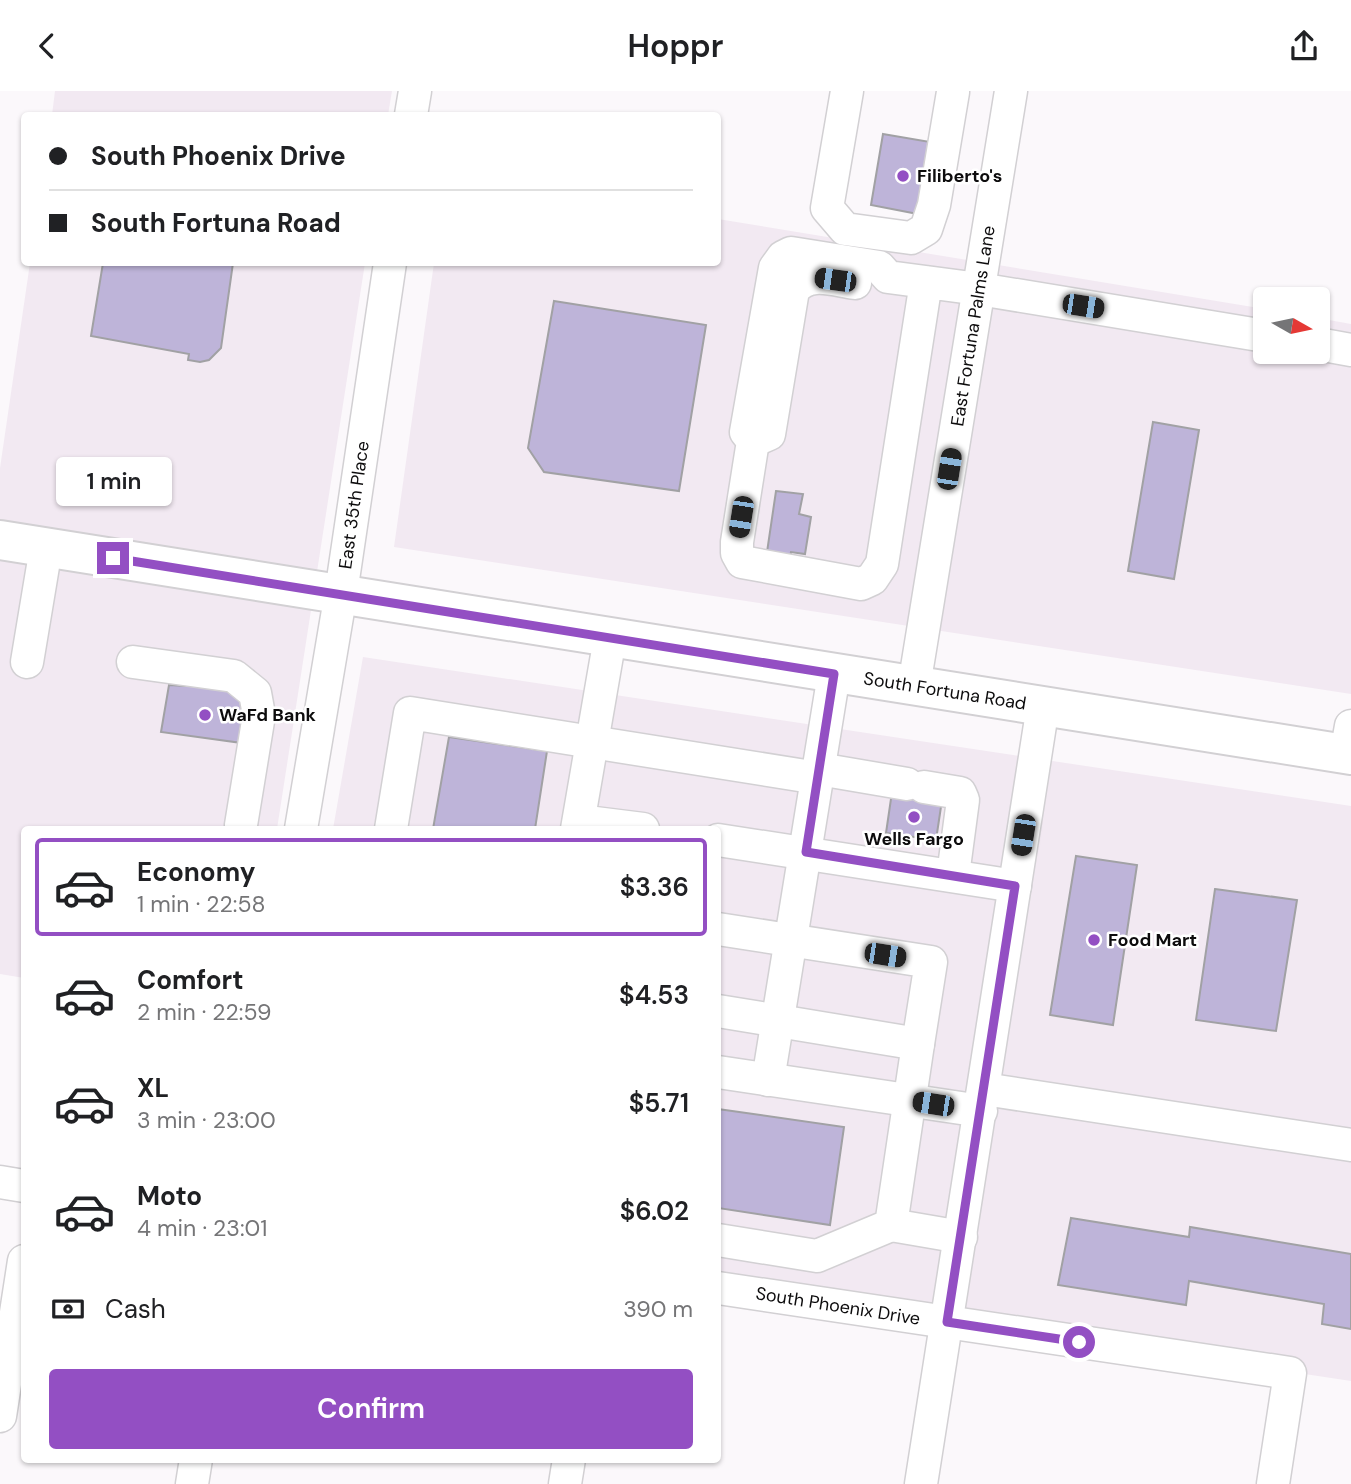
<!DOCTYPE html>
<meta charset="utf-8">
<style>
body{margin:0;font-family:"DM Sans",sans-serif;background:#f6f6f6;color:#202124;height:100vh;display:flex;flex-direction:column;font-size:26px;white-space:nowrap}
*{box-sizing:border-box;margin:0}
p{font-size:23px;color:#757577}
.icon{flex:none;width:38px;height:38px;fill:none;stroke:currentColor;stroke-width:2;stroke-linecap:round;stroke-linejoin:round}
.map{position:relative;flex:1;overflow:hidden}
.drawer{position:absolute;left:21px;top:735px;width:700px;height:637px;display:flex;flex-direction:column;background:#fff;border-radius:7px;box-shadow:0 2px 5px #0004}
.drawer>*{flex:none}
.guide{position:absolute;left:21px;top:21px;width:700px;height:154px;border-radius:7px;box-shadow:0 2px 5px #0004;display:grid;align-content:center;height:154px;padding:0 28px;background:#fff}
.needle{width:46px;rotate:99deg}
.tools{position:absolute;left:1253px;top:196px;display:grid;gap:14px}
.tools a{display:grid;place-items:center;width:77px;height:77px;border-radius:7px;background:#fff;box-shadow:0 2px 5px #0004;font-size:35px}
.end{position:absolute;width:32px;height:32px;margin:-16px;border:9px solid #934fc3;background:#fff;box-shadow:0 0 0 4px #fff}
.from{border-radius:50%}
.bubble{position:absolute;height:49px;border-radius:7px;background:#fff;box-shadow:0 2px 5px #0004;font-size:23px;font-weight:600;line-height:49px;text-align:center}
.car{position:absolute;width:21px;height:42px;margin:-21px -10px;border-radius:9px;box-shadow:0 0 5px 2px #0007;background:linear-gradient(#222 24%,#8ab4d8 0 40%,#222 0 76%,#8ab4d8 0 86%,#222 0)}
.guide b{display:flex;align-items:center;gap:24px;height:66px;font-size:26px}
.guide b+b{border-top:2px solid #e0e0e0}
.guide i{width:18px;height:18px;background:#202124}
ul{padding:12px 0 0;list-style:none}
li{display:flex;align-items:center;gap:21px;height:98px;margin:0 14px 10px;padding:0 14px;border:4px solid transparent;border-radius:7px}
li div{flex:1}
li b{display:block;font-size:26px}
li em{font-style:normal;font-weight:600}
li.current{border-color:#934fc3}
li>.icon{width:63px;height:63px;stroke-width:1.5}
.pay{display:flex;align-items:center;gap:18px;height:77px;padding:0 28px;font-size:26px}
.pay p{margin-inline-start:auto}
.button{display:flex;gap:14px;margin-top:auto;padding:14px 28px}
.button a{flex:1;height:80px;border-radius:7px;background:#934fc3;color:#fff;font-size:28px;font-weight:600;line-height:80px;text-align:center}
header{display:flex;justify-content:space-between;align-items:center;height:91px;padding:0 28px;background:#fff;font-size:32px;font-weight:600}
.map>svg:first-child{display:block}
</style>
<header><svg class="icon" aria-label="back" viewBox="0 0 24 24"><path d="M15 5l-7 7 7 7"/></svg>Hoppr<svg class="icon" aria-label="share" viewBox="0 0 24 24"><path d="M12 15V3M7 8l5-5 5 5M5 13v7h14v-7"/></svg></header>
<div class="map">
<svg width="1351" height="1393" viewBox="0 0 1351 1393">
<rect width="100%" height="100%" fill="#fbf8fb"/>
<g fill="#f2e9f2">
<polygon points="55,0 392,0 388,24 52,24"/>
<polygon points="718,128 1265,218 1265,261 1318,261 1318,227 1351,233 1351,603 394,456 434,172 718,172"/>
<polygon points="30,172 365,172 277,738 24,738 24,887 0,883 0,377"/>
<polygon points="363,566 1351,715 1351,1290 718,1194 718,738 333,738"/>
</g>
<g fill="#beb4d9" stroke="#a1a1a4" stroke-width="2">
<polygon points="883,43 936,52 923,124 871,114"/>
<polygon points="103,172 233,172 221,257 209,269 200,271 188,269 189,263 91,245"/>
<polygon points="554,210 706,234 679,400 544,381 528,357"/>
<polygon points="1153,331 1199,339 1174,488 1128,480"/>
<polygon points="776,400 803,403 799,423 811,426 805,463 791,461 789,471 766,468"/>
<polygon points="190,564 248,606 242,652 161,641 169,594 185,595"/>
<polygon points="449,646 547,660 535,738 433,738"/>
<polygon points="892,701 942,709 936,749 886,742"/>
<polygon points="1076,765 1137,774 1113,934 1050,924"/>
<polygon points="1215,798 1297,809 1276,940 1196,929"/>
<polygon points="718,1018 844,1036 830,1134 718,1117"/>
<polygon points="1071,1127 1189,1146 1190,1136 1351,1163 1351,1238 1322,1233 1324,1213 1189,1190 1186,1214 1058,1194"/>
</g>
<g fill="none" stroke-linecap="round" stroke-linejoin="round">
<g stroke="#d2d0d3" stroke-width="35">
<g id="minor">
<polyline points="847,0 827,117 845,138 911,147 926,138 934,114 953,1"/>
<polyline points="411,24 415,0"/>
<polyline points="926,191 882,473 872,488 861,493 742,471 737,462 737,451 753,350 746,341 775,177 783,166 791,162 879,176 888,186 979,198 1265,245"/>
<polyline points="1318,253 1351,259"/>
<path d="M753,350L769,343L793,199C809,179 833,189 855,192"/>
<polyline points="27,571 46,457"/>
<polyline points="133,571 234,585 255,602 259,624 241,734"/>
<polyline points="914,595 1011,0"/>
<polyline points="1346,663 1351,635"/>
<polyline points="819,678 907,693"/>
<polyline points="924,696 960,702 963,709 953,784"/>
<polyline points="579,730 643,738"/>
<polyline points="301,738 341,502 390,172"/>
<polyline points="391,738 410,622 818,687"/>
<polyline points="577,738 610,547"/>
<polyline points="718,749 1015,795"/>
<polyline points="718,838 931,871 918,953"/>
<polyline points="718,920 918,953 891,1134 817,1165 718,1149"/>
<polyline points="718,981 981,1020"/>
<polyline points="768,989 834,583"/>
<polyline points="984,998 1351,1054"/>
<polyline points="0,1091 24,1095"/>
<polyline points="891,1134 961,1146"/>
<polyline points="718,1197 1290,1282 1273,1393"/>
<polyline points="0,1325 24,1170"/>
<polyline points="192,1393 196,1368"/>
<polyline points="565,1393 569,1368"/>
<polyline points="921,1393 1043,615"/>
</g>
</g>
<g stroke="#d2d0d3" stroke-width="42">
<polyline id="major" points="0,449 1351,664"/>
</g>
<use href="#minor" stroke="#fff" stroke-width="32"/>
<use href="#major" stroke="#fff" stroke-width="38"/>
</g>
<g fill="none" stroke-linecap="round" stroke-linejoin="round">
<polyline stroke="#934fc3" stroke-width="9" points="113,467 834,583 806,761 1015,795 947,1231 1079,1251"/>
</g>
<g fill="#934fc3" stroke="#fff" stroke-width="2.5">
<circle cx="903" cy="85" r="7"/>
<circle cx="205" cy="624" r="7"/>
<circle cx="914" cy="726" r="7"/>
<circle cx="1094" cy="849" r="7"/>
</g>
<g text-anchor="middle" stroke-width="5" stroke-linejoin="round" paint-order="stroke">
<g font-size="18" font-weight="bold" fill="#0d0c0d" stroke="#fff" text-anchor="start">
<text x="917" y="91">Filiberto's</text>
<text x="219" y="630">WaFd Bank</text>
<text x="914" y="754" text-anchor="middle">Wells Fargo</text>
<text x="1108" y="855">Food Mart</text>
</g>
<g font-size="18" fill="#0d0c0d" stroke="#fff">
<text transform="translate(973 235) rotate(-81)" y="6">East Fortuna Palms Lane</text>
<text transform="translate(354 414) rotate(-82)" y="6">East 35th Place</text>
<text transform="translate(945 600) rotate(9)" y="6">South Fortuna Road</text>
<text transform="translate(838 1215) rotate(9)" y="6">South Phoenix Drive</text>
</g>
</g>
</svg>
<div class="tools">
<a><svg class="needle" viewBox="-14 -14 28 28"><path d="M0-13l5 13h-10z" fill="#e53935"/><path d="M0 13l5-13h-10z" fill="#757577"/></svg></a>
</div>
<i class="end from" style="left:1079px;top:1251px"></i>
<i class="end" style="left:113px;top:467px"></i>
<div class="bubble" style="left:56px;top:366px;width:116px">1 min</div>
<i class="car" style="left:835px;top:189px;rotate:278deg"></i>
<i class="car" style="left:1083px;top:215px;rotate:99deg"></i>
<i class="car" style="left:949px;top:378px;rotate:9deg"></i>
<i class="car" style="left:741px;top:426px;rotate:189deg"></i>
<i class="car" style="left:1023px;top:744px;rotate:189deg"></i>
<i class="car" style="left:885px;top:864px;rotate:99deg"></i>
<i class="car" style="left:933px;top:1013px;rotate:279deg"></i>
<div class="guide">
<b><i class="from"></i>South Phoenix Drive</b>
<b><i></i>South Fortuna Road</b>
</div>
<section class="drawer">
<ul>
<li class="current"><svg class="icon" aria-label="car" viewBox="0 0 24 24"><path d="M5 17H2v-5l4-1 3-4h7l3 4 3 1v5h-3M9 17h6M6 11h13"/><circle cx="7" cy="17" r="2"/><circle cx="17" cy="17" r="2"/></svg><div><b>Economy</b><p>1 min · 22:58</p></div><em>$3.36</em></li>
<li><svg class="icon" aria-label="car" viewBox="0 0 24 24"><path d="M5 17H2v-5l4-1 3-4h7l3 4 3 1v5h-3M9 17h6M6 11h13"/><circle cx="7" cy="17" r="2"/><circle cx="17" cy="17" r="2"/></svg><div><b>Comfort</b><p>2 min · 22:59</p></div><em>$4.53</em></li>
<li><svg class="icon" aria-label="car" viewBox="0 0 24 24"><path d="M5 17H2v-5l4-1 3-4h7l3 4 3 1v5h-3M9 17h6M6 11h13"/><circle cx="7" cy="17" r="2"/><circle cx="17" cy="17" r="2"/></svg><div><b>XL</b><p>3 min · 23:00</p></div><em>$5.71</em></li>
<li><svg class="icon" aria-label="car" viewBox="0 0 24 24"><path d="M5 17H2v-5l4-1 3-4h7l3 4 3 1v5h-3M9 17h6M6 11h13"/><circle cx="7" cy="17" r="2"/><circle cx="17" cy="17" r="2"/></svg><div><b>Moto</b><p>4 min · 23:01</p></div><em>$6.02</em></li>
</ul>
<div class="pay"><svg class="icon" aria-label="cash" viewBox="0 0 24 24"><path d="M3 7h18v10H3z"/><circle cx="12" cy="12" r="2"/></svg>Cash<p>390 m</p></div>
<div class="button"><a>Confirm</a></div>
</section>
</div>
